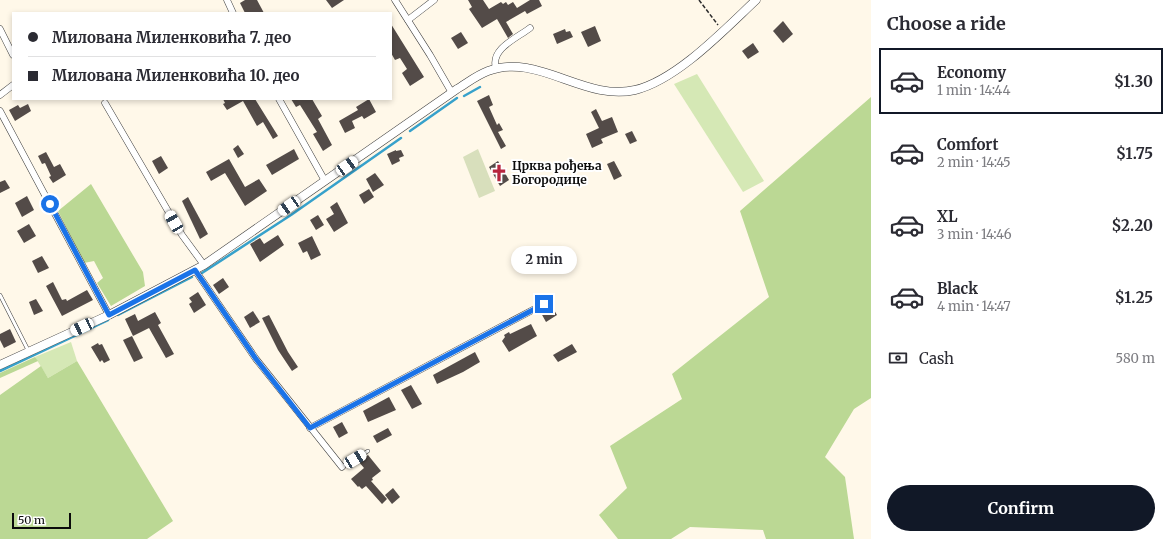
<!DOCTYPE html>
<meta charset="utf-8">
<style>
body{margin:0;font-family:Merriweather,serif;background:#f2f2f3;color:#2b2b33;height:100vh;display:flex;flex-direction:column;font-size:15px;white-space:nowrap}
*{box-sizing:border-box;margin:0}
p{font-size:13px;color:#7c7c81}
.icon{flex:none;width:22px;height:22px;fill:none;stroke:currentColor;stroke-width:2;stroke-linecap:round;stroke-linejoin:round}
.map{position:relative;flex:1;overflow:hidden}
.panel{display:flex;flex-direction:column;background:#fff;width:300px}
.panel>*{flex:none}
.guide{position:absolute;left:12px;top:12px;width:380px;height:88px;border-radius:0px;box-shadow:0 2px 6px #0003;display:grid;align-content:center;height:88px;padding:0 16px;background:#fff}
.scale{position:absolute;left:12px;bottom:10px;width:59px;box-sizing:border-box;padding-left:4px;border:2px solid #0b0b0b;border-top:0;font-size:11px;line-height:14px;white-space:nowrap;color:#0b0b0b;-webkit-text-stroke:3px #fff;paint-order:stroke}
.end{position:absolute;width:18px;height:18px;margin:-9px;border:5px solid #1a73e8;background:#fff;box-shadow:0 0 0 2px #fff}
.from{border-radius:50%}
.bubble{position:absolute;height:28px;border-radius:14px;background:#fff;box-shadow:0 2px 6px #0003;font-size:13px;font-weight:700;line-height:28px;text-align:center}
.car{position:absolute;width:12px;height:24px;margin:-12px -6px;border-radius:5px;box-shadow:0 0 3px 1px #0007;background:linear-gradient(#fff 24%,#345 0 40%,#fff 0 76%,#345 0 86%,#fff 0)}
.guide b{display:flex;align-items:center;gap:14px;height:38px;font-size:15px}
.guide b+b{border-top:1px solid #e1e1e2}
.guide i{width:10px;height:10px;background:#2b2b33}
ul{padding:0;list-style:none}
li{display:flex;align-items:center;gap:12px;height:66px;margin:0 8px 6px;padding:0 8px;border:2px solid transparent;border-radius:0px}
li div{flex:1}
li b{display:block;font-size:15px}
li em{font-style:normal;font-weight:700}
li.active{border-color:#111827}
li>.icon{width:36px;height:36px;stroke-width:1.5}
h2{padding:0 16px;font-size:18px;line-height:48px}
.pay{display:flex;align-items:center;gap:10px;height:44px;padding:0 16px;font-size:15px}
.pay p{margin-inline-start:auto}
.action{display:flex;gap:8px;margin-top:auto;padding:8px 16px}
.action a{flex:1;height:46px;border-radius:24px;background:#111827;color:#fff;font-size:16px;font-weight:700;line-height:46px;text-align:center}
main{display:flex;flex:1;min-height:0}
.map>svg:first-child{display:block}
</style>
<main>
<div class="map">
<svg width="871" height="539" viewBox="0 0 871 539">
<rect width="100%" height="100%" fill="#fff8e9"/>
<g fill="#d5e8b5">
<polygon points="697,74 764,181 743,192 674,84"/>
<polygon points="71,342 77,361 48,378 35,357"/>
</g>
<g fill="#bbd894">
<polygon points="871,97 871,398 854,409 825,457 845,477 854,539 766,539 763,530 690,527 671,539 618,539 599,515 627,488 610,446 682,399 672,374 769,297 740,211"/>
<polygon points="91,184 143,272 145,286 111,306 97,283 103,278 94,261 84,263 58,211"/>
<polygon points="35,357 38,361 0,378 0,373"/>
<polygon points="77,361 173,521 147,539 0,539 0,395 41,366 48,378"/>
</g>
<polygon fill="#d8dfbc" points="478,149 495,191 479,198 463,157"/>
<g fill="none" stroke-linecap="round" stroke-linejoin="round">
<g stroke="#37a1cb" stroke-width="2.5">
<polyline points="464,96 480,87"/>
<polyline points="410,131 457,98"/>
<polyline points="202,273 291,215 401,138"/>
<polyline points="118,315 192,277"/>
<polyline points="0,371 108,320"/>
</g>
</g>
<g fill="#534b48">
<polygon points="245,0 257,0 264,13 245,13 240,3"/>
<polygon points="326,0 344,0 332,8"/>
<polygon points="468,0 483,0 489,9 501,2 503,4 506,2 508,5 513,2 517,8 530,0 539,0 542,6 527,14 525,11 506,22 513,34 508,38 497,19 482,28 469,9 472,7"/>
<polygon points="783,21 793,34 783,43 773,31"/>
<polygon points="391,24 424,77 410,86 402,73 407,69 400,58 395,60 391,53"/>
<polygon points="595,26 601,41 588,47 581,32"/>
<polygon points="565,29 566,32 570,31 573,37 557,44 553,34"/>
<polygon points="461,32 468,43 458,49 451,38"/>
<polygon points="753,43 759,52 748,59 742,51"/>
<polygon points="489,95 493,105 489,107 497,125 499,123 503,130 498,132 506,146 501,149 477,101"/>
<polygon points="223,99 255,99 278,136 273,139 263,122 257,126 243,101 227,110 223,104 225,103"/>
<polygon points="291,99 312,99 322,116 318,119 332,145 323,151 313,134 317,132 300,105 296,107"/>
<polygon points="369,99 376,112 364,119 362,116 352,121 355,128 345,133 339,121 358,110 356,107"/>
<polygon points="28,104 31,111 15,121 9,110 18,105 20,108"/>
<polygon points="596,109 602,121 612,117 618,132 601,139 603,143 592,148 586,134 599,128 591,112"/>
<polygon points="632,131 637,141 630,144 625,134"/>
<polygon points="238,145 244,154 238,158 233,149"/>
<polygon points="294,149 299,159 272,175 266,165"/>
<polygon points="396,150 396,151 401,150 404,156 399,158 400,161 392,165 387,154"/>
<polygon points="46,152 54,167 60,164 66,175 53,183 49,177 51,176 45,163 42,164 38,156"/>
<polygon points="161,156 168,168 159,174 152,161"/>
<polygon points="229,159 245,187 259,179 267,191 245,206 225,173 211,181 206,172"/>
<polygon points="498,161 509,180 500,186 489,167"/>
<polygon points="614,161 622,176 614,180 607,164"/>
<polygon points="375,173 384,185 373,192 366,179"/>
<polygon points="5,180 10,188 0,193 0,182"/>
<polygon points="369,189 374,197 364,204 359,195"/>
<polygon points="27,196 34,210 22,217 15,203"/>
<polygon points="188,197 208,234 200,239 182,201"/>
<polygon points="337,202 348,223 334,232 326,219 334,214 330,207"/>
<polygon points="318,215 324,225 316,230 310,220"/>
<polygon points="29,224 36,236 24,243 17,231"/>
<polygon points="278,235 284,245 260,262 250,244 260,238 264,244"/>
<polygon points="312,236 321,255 311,260 307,251 303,253 298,243"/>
<polygon points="42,256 49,268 38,273 32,261"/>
<polygon points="223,278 229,287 219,294 213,285"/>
<polygon points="53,282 62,300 66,299 67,301 87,290 93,300 62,316 46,286"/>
<polygon points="198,292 206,305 194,313 189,304 192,302 189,298"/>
<polygon points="36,299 43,311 34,315 29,302"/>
<polygon points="551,305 557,315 546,322 541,313 544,311 543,310"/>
<polygon points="253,311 260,322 250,328 244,317"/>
<polygon points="155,312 161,323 158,325 174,354 166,358 149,328 133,336 125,319 135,314 138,321"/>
<polygon points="269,315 288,352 298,367 292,371 278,350 262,318"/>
<polygon points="531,324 537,336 509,352 502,341 505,337 504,335 509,332 510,334"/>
<polygon points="10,329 16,342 4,348 0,340 0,334"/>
<polygon points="132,336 143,358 134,362 123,340"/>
<polygon points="98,343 99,345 102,344 110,360 104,363 102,360 100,362 91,347"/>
<polygon points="572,344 577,352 558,362 553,355"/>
<polygon points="475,352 480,362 463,372 437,384 433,375"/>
<polygon points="411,385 422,404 412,409 401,390"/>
<polygon points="389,397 396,410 368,422 363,411"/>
<polygon points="342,422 348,433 339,438 333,427"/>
<polygon points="388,428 392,435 377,443 373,436"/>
<polygon points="368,455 381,471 372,478 373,480 371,481 387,499 382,504 366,486 362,489 359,486 358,487 351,479 364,468 359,462"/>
<polygon points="393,488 400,497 392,504 385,495"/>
</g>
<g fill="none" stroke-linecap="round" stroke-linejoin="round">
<g stroke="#3e3e3e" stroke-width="4">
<g id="service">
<polyline points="0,295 28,350"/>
<polyline points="342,467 368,451"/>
</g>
</g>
<g stroke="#3e3e3e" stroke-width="7">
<g id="minor">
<polyline points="227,0 233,13"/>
<polyline points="395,0 430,55 452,93"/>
<polyline points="408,20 434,0"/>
<polyline points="0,29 13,55"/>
<path d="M496,68C490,49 517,38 530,28"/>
<polyline points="0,95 13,85"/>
<polyline points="279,99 325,181"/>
<polyline points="105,103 182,235 204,265"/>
<polyline points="0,111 109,315"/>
<polyline points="195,270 256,359 342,467"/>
<polyline points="310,428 544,304"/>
</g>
</g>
<g stroke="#3e3e3e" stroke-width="9">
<path id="tertiary" d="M0,365L109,315L204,265L457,89C467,83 477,75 488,71C537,52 585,102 635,90C677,80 725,29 756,0"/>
</g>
<polyline stroke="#2d2d2d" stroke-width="1.5" stroke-dasharray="4 2" stroke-linecap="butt" points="699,0 718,25"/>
<use href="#service" stroke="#fff" stroke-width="3"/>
<use href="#minor" stroke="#fff" stroke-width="6"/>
<use href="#tertiary" stroke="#fff" stroke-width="8"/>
</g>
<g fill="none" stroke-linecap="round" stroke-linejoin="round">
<polyline stroke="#1a73e8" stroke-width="5" points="50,204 109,315 195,270 256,359 310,428 544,304"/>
</g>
<defs>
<g id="church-bare" transform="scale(1.38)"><path d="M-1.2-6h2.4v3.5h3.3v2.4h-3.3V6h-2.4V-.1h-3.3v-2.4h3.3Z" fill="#b8263e" stroke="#fff" stroke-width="2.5" paint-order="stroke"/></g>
</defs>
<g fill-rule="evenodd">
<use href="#church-bare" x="499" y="173"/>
</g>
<g text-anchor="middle" stroke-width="4" stroke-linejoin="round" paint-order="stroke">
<g font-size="12" font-weight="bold" fill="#0b0b0b" stroke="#fff" text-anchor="start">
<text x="512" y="170">Црква рођења<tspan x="512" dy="14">Богородице</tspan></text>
</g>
</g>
</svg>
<div class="scale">50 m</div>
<i class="end from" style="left:50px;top:204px"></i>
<i class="end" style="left:544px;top:304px"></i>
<div class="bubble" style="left:511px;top:246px;width:66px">2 min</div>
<i class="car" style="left:347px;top:166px;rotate:55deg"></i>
<i class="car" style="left:289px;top:206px;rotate:236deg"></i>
<i class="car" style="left:174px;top:222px;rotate:330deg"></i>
<i class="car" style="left:82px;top:327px;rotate:245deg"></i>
<i class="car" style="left:355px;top:459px;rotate:59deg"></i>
<div class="guide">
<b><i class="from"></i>Милована Миленковића 7. део</b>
<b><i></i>Милована Миленковића 10. део</b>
</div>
</div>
<section class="panel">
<h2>Choose a ride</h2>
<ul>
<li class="active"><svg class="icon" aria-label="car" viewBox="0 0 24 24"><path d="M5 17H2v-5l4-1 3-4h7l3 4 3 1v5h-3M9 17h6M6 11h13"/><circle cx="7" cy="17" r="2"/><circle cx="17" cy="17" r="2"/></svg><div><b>Economy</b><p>1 min · 14:44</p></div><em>$1.30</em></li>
<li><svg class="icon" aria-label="car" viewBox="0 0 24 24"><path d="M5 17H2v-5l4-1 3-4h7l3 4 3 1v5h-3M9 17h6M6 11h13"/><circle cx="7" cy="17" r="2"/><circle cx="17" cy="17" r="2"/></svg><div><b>Comfort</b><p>2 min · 14:45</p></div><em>$1.75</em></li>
<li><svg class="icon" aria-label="car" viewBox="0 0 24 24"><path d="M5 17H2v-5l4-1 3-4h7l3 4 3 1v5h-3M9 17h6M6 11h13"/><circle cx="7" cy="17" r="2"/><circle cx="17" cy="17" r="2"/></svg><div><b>XL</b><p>3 min · 14:46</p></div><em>$2.20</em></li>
<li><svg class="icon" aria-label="car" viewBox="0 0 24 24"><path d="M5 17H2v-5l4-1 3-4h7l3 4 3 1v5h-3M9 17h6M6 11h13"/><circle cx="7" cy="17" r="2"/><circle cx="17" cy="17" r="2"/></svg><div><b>Black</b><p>4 min · 14:47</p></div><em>$1.25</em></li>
</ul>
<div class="pay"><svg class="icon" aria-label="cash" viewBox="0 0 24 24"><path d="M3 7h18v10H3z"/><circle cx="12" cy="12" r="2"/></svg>Cash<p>580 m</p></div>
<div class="action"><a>Confirm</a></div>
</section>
</main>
